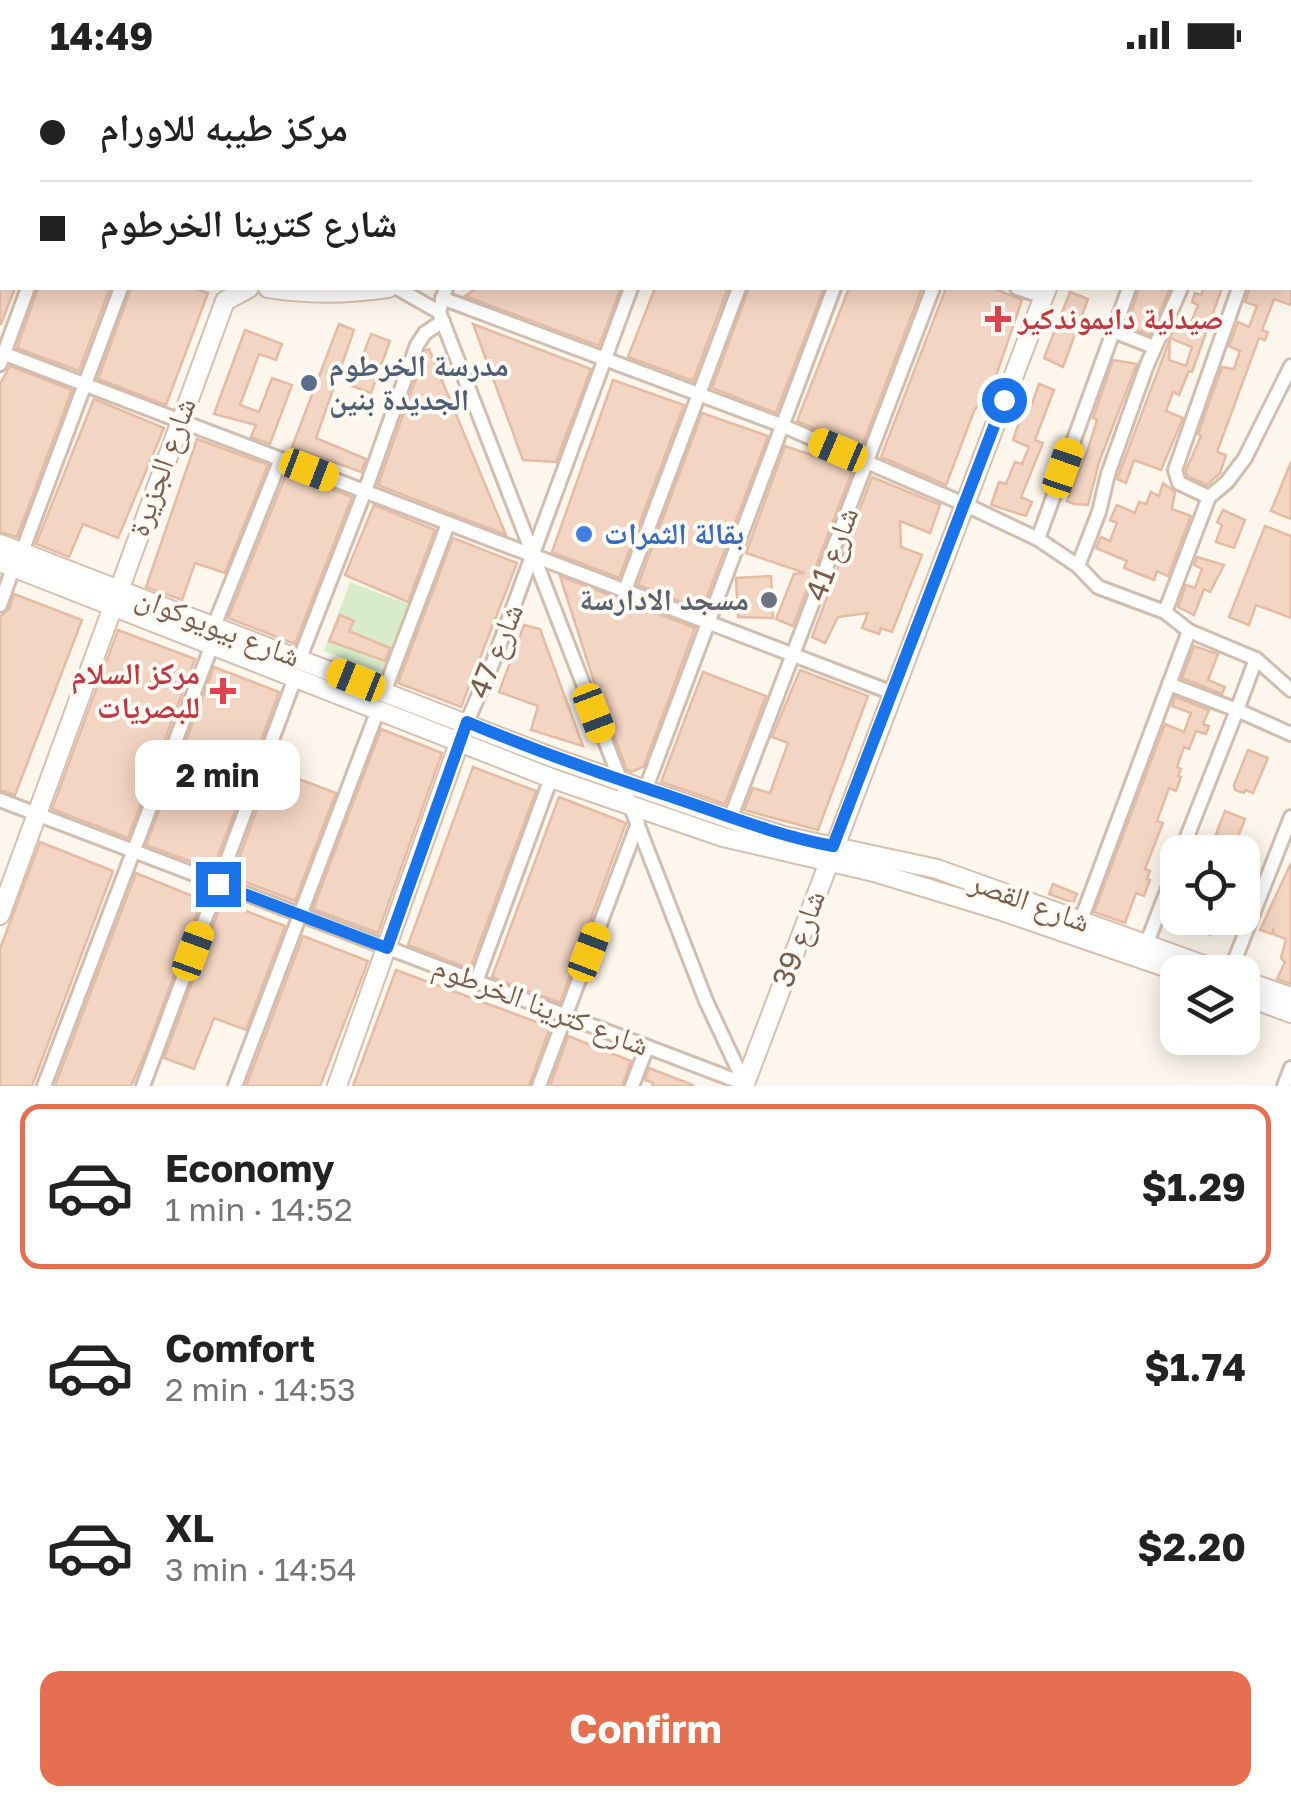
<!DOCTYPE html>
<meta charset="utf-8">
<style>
body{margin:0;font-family:"Golos Text","Noto Naskh Arabic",sans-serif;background:#f2f2f2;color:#222;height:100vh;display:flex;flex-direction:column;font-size:38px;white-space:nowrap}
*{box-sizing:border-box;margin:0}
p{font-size:32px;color:#767676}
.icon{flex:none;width:55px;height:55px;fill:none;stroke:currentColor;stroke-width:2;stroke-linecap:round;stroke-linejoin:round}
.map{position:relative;height:1016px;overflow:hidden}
.sheet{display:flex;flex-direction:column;background:#fff;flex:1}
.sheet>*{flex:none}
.guide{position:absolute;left:0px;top:0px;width:1292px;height:220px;box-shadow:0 5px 25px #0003;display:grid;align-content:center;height:220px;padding:0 40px;background:#fff}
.fabs{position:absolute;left:1160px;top:765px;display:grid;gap:20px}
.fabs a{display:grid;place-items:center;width:100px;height:100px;border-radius:20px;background:#fff;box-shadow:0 5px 25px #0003;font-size:50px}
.end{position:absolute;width:45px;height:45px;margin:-22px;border:12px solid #1a73e8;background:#fff;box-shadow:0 0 0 5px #fff}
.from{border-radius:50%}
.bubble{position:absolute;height:70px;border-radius:20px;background:#fff;box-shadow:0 5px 25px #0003;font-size:32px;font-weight:700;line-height:70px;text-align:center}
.car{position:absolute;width:30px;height:60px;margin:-30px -15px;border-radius:12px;box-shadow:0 0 8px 2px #0007;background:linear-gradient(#f5c518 24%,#345 0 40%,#f5c518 0 76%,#345 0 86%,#f5c518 0)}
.guide b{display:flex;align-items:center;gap:35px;height:95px;font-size:38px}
.guide b+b{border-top:2px solid #e0e0e0}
.guide i{width:25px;height:25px;background:#222}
ul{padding:18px 0 0;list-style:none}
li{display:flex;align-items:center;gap:30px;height:165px;margin:0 20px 15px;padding:0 20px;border:5px solid transparent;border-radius:20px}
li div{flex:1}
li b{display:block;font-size:38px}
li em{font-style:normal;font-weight:700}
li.selected{border-color:#e76f51}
li>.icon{width:90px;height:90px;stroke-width:1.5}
.cta{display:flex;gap:20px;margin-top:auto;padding:20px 40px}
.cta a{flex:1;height:115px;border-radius:20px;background:#e76f51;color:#fff;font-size:40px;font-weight:700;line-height:115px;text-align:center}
.status{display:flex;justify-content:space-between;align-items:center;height:70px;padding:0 50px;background:#fff;direction:ltr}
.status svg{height:28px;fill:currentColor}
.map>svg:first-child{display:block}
</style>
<div class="status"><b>14:49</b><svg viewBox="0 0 49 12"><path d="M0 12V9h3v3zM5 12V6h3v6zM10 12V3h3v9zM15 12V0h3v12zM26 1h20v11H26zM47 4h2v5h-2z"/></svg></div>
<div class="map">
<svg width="1291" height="1016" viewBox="0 0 1291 1016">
<rect width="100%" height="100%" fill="#fdf6ec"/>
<g fill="#d8ecc9">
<polygon points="79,0 580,0 80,2"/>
<polygon points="350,512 408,534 382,603 324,581"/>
</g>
<g fill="#f3d5c3" stroke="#e6bba3" stroke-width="2.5">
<polygon points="0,218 15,218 1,254 0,254"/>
<polygon points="38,218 110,218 79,301 17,278"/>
<polygon points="131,218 194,218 208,223 166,335 98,309"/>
<polygon points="477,218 621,218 599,276 465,226"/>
<polygon points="655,218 728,218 693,311 628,287"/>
<polygon points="749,218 824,218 776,343 712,318"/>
<polygon points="849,218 922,218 861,379 797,351"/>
<polygon points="946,218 993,218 1022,230 996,306 974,341 946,415 881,387"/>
<polygon points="1139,218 1170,218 1150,265 1127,256"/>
<polygon points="1204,218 1222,218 1192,302 1189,301 1179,325 1173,322 1166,341 1183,348 1161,400 1134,390 1126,413 1117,409 1170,269 1169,290 1186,296 1192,277 1170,268 1174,258 1181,261 1185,251 1191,253 1198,235 1192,232 1195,223 1201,225"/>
<polygon points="1250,218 1291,218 1291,235 1274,229 1262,260 1268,262 1265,270 1259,268 1217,382 1226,385 1220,403 1207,415 1187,406 1186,400 1201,366 1198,364 1222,297 1234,299 1240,281 1229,276 1238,252 1249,257 1257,236 1245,232"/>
<polygon points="1070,222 1088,229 1063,297 1044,288"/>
<polygon points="339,254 354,260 316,368 366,389 361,402 292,377"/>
<polygon points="473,254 591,299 556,392 523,390"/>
<polygon points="245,260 282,274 276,290 259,284 240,335 259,342 272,308 292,315 270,374 251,367 256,355 214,344"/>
<polygon points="371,264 390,271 371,323 352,316"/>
<polygon points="429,279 506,465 378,415 426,280"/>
<polygon points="1113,290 1137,294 1099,392 1088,435 1074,434 1067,431 1087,382 1097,350 1093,348"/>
<polygon points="10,296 72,320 17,467 0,462 0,314"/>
<polygon points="613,310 684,335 619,508 552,482"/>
<polygon points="1039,314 1054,320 1035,370 1043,373 1021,427 1032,432 1026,446 991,435 999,412 1006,414 1015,392 1022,394 1029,377 1013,370 1026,332 1032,334"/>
<polygon points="94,329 164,358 118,468 83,454 69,487 36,474"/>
<polygon points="702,343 768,366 702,540 638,515"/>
<polygon points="197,369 268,395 225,503 195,493 182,530 146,517"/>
<polygon points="785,376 853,399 793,556 776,549 794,504 805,503 746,483"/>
<polygon points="1291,392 1291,449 1271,441"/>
<polygon points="287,402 352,427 295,574 228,548"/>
<polygon points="872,407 940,435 930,463 900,451 901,477 922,485 892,562 881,558 879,564 862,558 868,543 838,547 825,573 812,567"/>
<polygon points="1163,413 1175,422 1172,439 1191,446 1168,506 1157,501 1154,510 1124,498 1127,491 1096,478 1101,467 1110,471 1117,453 1110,450 1117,435 1135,443 1139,432 1146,434 1151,422 1159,426"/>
<polygon points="374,435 435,460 408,532 345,505"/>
<polygon points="1223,440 1245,450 1234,478 1216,472 1222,455 1217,452"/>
<polygon points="1265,456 1291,466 1291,548 1256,535 1249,555 1229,547"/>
<polygon points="453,468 517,493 461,637 398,613"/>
<polygon points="1197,487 1224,495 1210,522 1204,519 1194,545 1178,537 1186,515 1195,518 1202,499 1194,495"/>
<polygon points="560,506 695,558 644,696 632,702 627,700 597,621"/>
<polygon points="771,506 773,548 738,547 736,508"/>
<polygon points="14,524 82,550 15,725 0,720 0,547 9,539"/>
<polygon points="340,545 354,551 349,561 390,578 385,591 329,571"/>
<polygon points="524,555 540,559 583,676 531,660 538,636 499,622"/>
<polygon points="118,560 195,589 128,768 52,739"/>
<polygon points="1194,576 1218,584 1208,610 1225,617 1222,624 1182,608"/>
<polygon points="214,597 279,622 213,800 146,775"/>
<polygon points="800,600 868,626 818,760 744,740 753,718 770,723 788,673 772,667"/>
<polygon points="703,602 766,626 725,734 661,712"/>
<polygon points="1175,627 1209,640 1203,654 1209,656 1206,664 1196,661 1189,679 1184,677 1177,697 1181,699 1178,706 1181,707 1176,721 1169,718 1157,751 1163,753 1145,799 1150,801 1147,809 1150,810 1144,826 1136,823 1125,853 1094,842 1165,654 1184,662 1191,643 1172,636"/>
<polygon points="381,659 442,683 378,863 313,839"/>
<polygon points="1248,680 1268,688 1253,723 1245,720 1244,723 1235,720 1234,715"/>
<polygon points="473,697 536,721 470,899 408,875"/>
<polygon points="272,699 336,723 295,831 232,807"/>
<polygon points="559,727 626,753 560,933 492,907"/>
<polygon points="1225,741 1245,749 1236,772 1216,764"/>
<polygon points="40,772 113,801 32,1016 0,1016 0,879"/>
<polygon points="1291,793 1291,914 1277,909 1285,892 1281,888 1286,869 1275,865 1273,860 1272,864 1260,860"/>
<polygon points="136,803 202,830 146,981 131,1016 55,1016"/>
<polygon points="1053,814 1077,824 1073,833 1049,824"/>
<polygon points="222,832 285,856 246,960 214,948 194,999 164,988"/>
<polygon points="1196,848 1230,848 1224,863 1214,858 1211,865 1193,858"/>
<polygon points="303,866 368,891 364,902 320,1016 246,1016"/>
<polygon points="396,900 550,957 529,1016 353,1016"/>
<polygon points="568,966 631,991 622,1016 550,1016"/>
<polygon points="649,998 693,1015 693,1016 652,1016 653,1013 645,1010"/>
</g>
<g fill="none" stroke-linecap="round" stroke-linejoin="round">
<g stroke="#d1beb0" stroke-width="18">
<g id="street">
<polyline points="1064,0 1071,2"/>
<polyline points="712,2 713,0"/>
<polyline points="820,2 821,0"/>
<polyline points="916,2 917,0"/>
<polyline points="1015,2 1016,0"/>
<polyline points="1210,2 1211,0"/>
<polyline points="1264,2 1265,0"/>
<polyline points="1290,23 1291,21"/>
<polyline points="1290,47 1291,47"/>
<polyline points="0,65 2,66"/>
<polyline points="1290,202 1291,202"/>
<polyline points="397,218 439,242"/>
<polyline points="446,218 439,242 706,931 745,1014"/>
<polyline points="1017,218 1044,227"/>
<polyline points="442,228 781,355 964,434 1038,469 1078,496 1098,517 1165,542"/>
<polyline points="1113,261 1154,277"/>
<polyline points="0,282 893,623"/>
<polyline points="0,294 28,218"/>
<polyline points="1209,427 1179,413 1175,400 1239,218"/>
<polyline points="1038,469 1129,218"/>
<polyline points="22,482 121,218"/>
<polyline points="1078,496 1099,442 1108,404 1147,295 1181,218"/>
<polyline points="625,520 739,218"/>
<polyline points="0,535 13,498"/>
<polyline points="214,556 281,389"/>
<polyline points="300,588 365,421 417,275 425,263 443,251"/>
<polyline points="1256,589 1291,620"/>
<polyline points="1169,614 1237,640 1256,589 1189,561"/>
<polyline points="384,622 448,454"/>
<polyline points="467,652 493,592 631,218"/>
<polyline points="646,718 834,218"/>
<polyline points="0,730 745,1014"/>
<polyline points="730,749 933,218"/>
<polyline points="1181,782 1237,640 1291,664"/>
<polyline points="1081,850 1189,561 1165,542 1209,427 1227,412 1245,388 1291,296"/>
<polyline points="1146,875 1178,793"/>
<polyline points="1230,902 1291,747"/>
<polyline points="476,912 551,708"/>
<polyline points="44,1016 212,575"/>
<polyline points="143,1016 295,608"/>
<polyline points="235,1016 378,640"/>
<polyline points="539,1016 638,753"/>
<polyline points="632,1016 647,977"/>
<polyline points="1284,1016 1291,998"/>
</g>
</g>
<g stroke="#d6c0b0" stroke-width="22">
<g id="secondary">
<polyline points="62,0 63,2"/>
<polyline points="594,2 594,0"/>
<polyline points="1128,2 1129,0"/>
<polyline points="0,128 2,126"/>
<path d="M268,218C310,225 347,224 388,218"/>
<polyline points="0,474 554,688 730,749 784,766 937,799 1223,902"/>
<polyline points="0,492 551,708 723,767 874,802 1002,841 1180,902"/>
<polyline points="0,845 225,231 249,218"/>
<polyline points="1242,910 1291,927"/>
<polyline points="1242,925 1291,943"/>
<polyline points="337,1016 463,662"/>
<polyline points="744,1016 1047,218"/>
</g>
</g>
<use href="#street" stroke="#fff" stroke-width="12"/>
<use href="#secondary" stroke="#fff" stroke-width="18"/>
</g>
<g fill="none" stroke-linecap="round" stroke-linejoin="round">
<path stroke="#1a73e8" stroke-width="12" d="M218,814L387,878L467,652C527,677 587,699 648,719C711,739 769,764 833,776L1004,330"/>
</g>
<g fill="#e0444e" stroke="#fffaf3" stroke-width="4">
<path d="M993 234h10v10h10v10h-10v10h-10v-10h-10v-10h10z"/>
<path d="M218 606h10v10h10v10h-10v10h-10v-10h-10v-10h10z"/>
</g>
<circle fill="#5c6f8a" stroke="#fffaf3" stroke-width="4" cx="309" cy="313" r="10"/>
<circle fill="#3f7fe0" stroke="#fffaf3" stroke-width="4" cx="584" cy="464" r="10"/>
<circle fill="#6b7280" stroke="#fffaf3" stroke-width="4" cx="769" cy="530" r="10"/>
<g text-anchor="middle" stroke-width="8" stroke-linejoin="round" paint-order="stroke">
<g font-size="30" font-weight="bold" fill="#be3a42" stroke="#fffaf3" text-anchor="start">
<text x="1018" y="259">صيدلية دايموندكير</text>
<text x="200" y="614" text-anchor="end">مركز السلام<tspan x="200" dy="34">للبصريات</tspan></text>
</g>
<g font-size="30" font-weight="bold" fill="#4e5e75" stroke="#fffaf3" text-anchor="start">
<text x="329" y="306">مدرسة الخرطوم<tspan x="329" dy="34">الجديدة بنين</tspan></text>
</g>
<g font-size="30" fill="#7a5c4d" stroke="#fffaf3">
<text transform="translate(162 397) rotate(-70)" y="10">شارع الجزيرة</text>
<text transform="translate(832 484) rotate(-69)" y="10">شارع 41</text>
<text transform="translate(218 557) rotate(21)" y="10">شارع بيويوكوان</text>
<text transform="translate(496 581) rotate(-68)" y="10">شارع 47</text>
<text transform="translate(1030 832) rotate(20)" y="10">شارع القصر</text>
<text transform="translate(799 869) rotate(-70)" y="10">شارع 39</text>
<text transform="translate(541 936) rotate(21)" y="10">شارع كترينا الخرطوم</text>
</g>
<g font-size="30" font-weight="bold" fill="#366cbe" stroke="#fffaf3" text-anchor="start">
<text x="604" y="474">بقالة الثمرات</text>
</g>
<g font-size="30" font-weight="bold" fill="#5b616d" stroke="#fffaf3" text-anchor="end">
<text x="749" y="540">مسجد الادارسة</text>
</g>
</g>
</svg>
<div class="fabs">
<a><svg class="icon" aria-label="locate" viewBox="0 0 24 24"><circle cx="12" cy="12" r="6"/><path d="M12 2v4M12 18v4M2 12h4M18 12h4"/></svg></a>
<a><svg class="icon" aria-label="layers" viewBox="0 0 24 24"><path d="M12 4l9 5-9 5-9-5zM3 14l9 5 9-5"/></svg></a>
</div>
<i class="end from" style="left:1004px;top:330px"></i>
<i class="end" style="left:218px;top:814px"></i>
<div class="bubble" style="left:135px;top:670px;width:165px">2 min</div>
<i class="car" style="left:838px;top:380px;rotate:293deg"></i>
<i class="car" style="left:1063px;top:398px;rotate:19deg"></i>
<i class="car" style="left:309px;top:400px;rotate:111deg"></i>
<i class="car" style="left:356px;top:610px;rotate:292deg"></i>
<i class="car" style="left:594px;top:643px;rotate:159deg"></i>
<i class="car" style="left:193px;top:881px;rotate:20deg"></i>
<i class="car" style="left:589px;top:882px;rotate:21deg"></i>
<div class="guide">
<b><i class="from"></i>مركز طيبه للاورام</b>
<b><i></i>شارع كترينا الخرطوم</b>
</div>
</div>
<section class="sheet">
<ul>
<li class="selected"><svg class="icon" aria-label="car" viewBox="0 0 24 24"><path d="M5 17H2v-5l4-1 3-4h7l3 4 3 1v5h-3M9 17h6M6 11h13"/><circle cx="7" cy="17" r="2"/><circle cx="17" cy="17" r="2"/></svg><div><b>Economy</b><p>1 min · 14:52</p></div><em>$1.29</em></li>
<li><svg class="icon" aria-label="car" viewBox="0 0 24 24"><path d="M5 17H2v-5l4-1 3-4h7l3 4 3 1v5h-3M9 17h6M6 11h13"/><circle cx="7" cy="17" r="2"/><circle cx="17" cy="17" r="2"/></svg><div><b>Comfort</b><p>2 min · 14:53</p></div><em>$1.74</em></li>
<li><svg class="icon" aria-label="car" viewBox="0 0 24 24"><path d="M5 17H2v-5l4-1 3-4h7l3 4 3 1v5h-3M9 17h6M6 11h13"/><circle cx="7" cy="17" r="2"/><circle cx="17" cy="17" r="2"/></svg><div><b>XL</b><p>3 min · 14:54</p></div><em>$2.20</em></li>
</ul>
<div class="cta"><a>Confirm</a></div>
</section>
